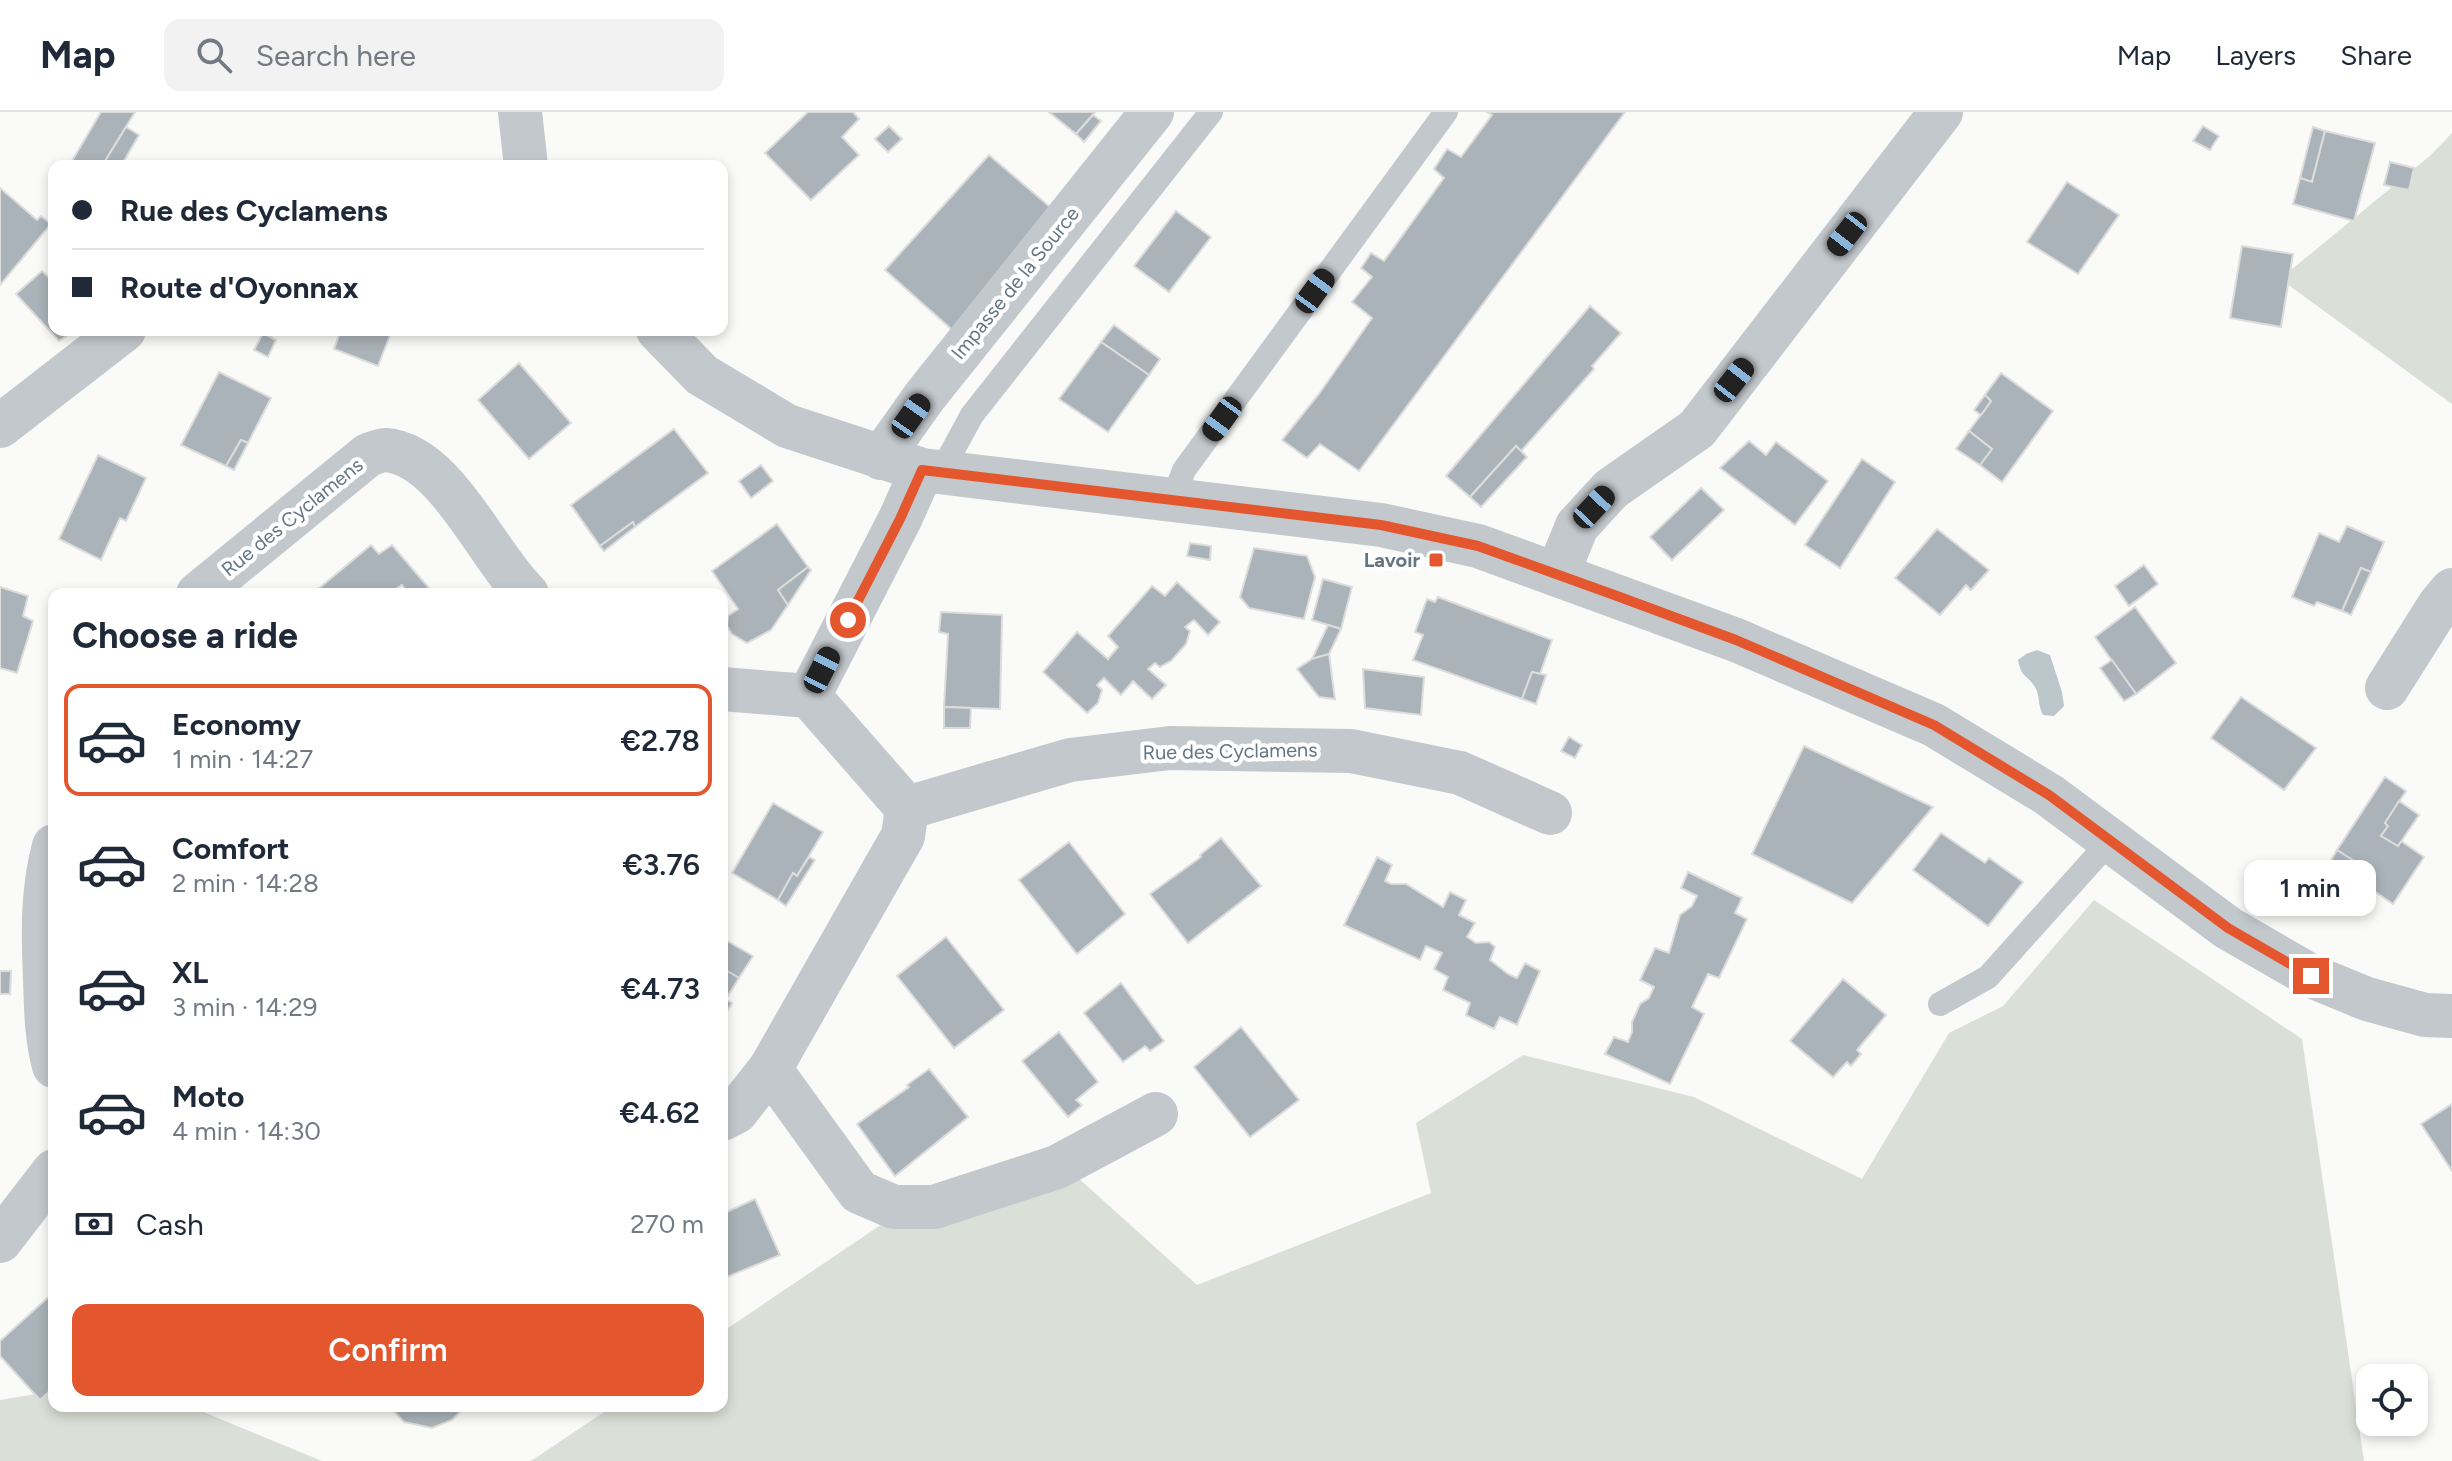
<!DOCTYPE html>
<meta charset="utf-8">
<style>
body{margin:0;font-family:Figtree,sans-serif;background:#f2f2f3;color:#1f2937;height:100vh;display:flex;flex-direction:column;font-size:30px;white-space:nowrap}
*{box-sizing:border-box;margin:0}
p{font-size:26px;color:#747a83}
.icon{flex:none;width:44px;height:44px;fill:none;stroke:currentColor;stroke-width:2;stroke-linecap:round;stroke-linejoin:round}
.map{position:relative;flex:1;overflow:hidden}
.panel{position:absolute;left:48px;top:476px;width:680px;height:824px;display:flex;flex-direction:column;background:#fff;border-radius:16px;box-shadow:0 4px 12px #0003}
.panel>*{flex:none}
.hud{position:absolute;left:48px;top:48px;width:680px;height:176px;border-radius:16px;box-shadow:0 4px 12px #0003;display:grid;align-content:center;height:176px;padding:0 24px;background:#fff}
.controls{position:absolute;left:2356px;top:1252px;display:grid;gap:16px}
.controls a{display:grid;place-items:center;width:72px;height:72px;border-radius:16px;background:#fff;box-shadow:0 4px 12px #0003;font-size:40px}
.end{position:absolute;width:36px;height:36px;margin:-18px;border:10px solid #e4572e;background:#fff;box-shadow:0 0 0 4px #fff}
.from{border-radius:50%}
.bubble{position:absolute;height:56px;border-radius:16px;background:#fff;box-shadow:0 4px 12px #0003;font-size:26px;font-weight:600;line-height:56px;text-align:center}
.car{position:absolute;width:24px;height:48px;margin:-24px -12px;border-radius:10px;box-shadow:0 0 6px 2px #0007;background:linear-gradient(#222 24%,#8ab4d8 0 40%,#222 0 76%,#8ab4d8 0 86%,#222 0)}
.hud b{display:flex;align-items:center;gap:28px;height:76px;font-size:30px}
.hud b+b{border-top:2px solid #e0e1e3}
.hud i{width:20px;height:20px;background:#1f2937}
ul{padding:0;list-style:none}
li{display:flex;align-items:center;gap:24px;height:112px;margin:0 16px 12px;padding:0 8px;border:4px solid transparent;border-radius:16px}
li div{flex:1}
li b{display:block;font-size:30px}
li em{font-style:normal;font-weight:600}
li.on{border-color:#e4572e}
li>.icon{width:72px;height:72px;stroke-width:1.5}
h2{padding:0 24px;font-size:36px;line-height:96px}
.pay{display:flex;align-items:center;gap:20px;height:88px;padding:0 24px;font-size:30px}
.pay p{margin-inline-start:auto}
.cta{display:flex;gap:16px;margin-top:auto;padding:16px 24px}
.cta a{flex:1;height:92px;border-radius:16px;background:#e4572e;color:#fff;font-size:32px;font-weight:600;line-height:92px;text-align:center}
header{display:flex;align-items:center;gap:48px;box-sizing:border-box;height:112px;padding:0 40px;background:#fff;border-bottom:2px solid #e0e1e3}
header strong{font-size:38px}
nav{display:flex;gap:44px;margin-inline-start:auto;font-size:28px}
.search{width:560px;height:72px;background:#f2f2f3;display:flex;align-items:center;gap:20px;box-sizing:border-box;padding:0 28px;border-radius:16px;color:#747a83;font-size:30px}
.map>svg:first-child{display:block}
</style>
<header>
<strong>Map</strong>
<div class="search"><svg class="icon" aria-label="search" viewBox="0 0 24 24"><circle cx="10" cy="10" r="6"/><path d="M15 15l6 6"/></svg>Search here</div>
<nav><a>Map</a><a>Layers</a><a>Share</a></nav>
</header>
<div class="map">
<svg width="2452" height="1349" viewBox="0 0 2452 1349">
<rect width="100%" height="100%" fill="#fafaf8"/>
<g fill="#dadfd7">
<polygon points="2452,21 2452,292 2280,167 2431,43"/>
<polygon points="2094,788 2302,927 2364,1349 531,1349 613,1294 722,1294 722,1220 897,1102 1046,1037 1197,1173 1431,1081 1416,1011 1523,943 1694,985 1862,1067 1949,921 2003,894"/>
<polygon points="54,1279 54,1294 189,1294 322,1349 0,1349 0,1288"/>
</g>
<path fill="#bbc7cb" d="M2037,538L2050,543L2062,580L2064,594L2054,604L2043,603C2038,594 2040,585 2036,577C2028,562 2022,568 2018,548L2026,542Z"/>
<g fill="#aab3b9" stroke="#dcdcda" stroke-width="2">
<polygon points="101,0 135,0 102,54 69,54"/>
<polygon points="808,0 853,0 859,7 842,25 859,43 811,88 765,41"/>
<polygon points="1049,0 1095,0 1076,22"/>
<polygon points="1487,0 1625,0 1359,359 1320,332 1307,346 1282,328 1319,282 1372,206 1352,190 1372,165 1361,156 1371,141 1384,149 1444,66 1434,57 1447,37 1461,45 1492,3"/>
<polygon points="1093,3 1101,9 1084,30 1076,22"/>
<polygon points="889,14 902,27 888,40 875,27"/>
<polygon points="2203,14 2219,24 2210,38 2193,29"/>
<polygon points="126,15 139,23 121,54 102,54"/>
<polygon points="2313,15 2325,19 2312,70 2300,66"/>
<polygon points="2325,19 2375,31 2354,109 2293,92 2300,66 2312,70"/>
<polygon points="989,43 1064,107 958,223 885,158"/>
<polygon points="2390,50 2414,56 2409,78 2384,73"/>
<polygon points="2067,70 2119,103 2078,162 2027,130"/>
<polygon points="0,76 37,108 41,104 51,112 0,173"/>
<polygon points="1176,99 1211,125 1169,180 1134,154"/>
<polygon points="2242,134 2293,142 2281,215 2230,206"/>
<polygon points="42,159 54,170 54,218 75,218 59,229 16,182"/>
<polygon points="1590,194 1621,221 1592,254 1594,257 1521,339 1516,334 1470,385 1446,364"/>
<polygon points="1114,213 1160,247 1149,263 1101,230"/>
<polygon points="341,218 392,218 378,254 334,237"/>
<polygon points="263,221 276,228 268,245 254,238"/>
<polygon points="1101,230 1149,263 1108,320 1059,287"/>
<polygon points="519,251 571,311 529,347 478,288"/>
<polygon points="219,260 271,286 248,331 241,328 226,354 181,333"/>
<polygon points="2001,261 2053,299 2002,370 1980,353 1992,337 1969,319 1991,289 1985,283"/>
<polygon points="1985,283 1991,289 1981,303 1974,298"/>
<polygon points="674,317 708,361 635,415 633,410 600,434 571,393"/>
<polygon points="1969,319 1992,337 1980,353 1956,337"/>
<polygon points="241,328 248,331 234,358 226,354"/>
<polygon points="1749,329 1766,343 1776,330 1828,369 1795,413 1720,356"/>
<polygon points="1516,334 1527,345 1481,395 1470,385"/>
<polygon points="98,343 146,366 126,409 120,406 101,448 59,427"/>
<polygon points="1862,347 1895,370 1840,456 1805,433"/>
<polygon points="761,353 773,369 751,386 739,369"/>
<polygon points="1701,376 1724,398 1672,448 1650,425"/>
<polygon points="633,410 635,415 604,439 600,434"/>
<polygon points="777,412 808,455 778,478 788,493 771,518 747,531 732,522 727,514 728,504 738,497 712,459"/>
<polygon points="2347,414 2384,430 2371,460 2361,456 2342,499 2317,490 2314,494 2292,485 2319,421 2339,430"/>
<polygon points="1937,417 1989,458 1971,478 1966,473 1940,503 1895,466"/>
<polygon points="1190,431 1211,434 1210,448 1187,444"/>
<polygon points="371,433 379,442 392,433 429,476 423,482 408,482 402,473 393,479 396,482 321,482 317,478"/>
<polygon points="1254,436 1307,444 1315,465 1304,507 1249,496 1240,485"/>
<polygon points="2144,453 2158,472 2129,494 2115,474"/>
<polygon points="808,455 811,458 788,493 778,478"/>
<polygon points="2361,456 2371,460 2351,503 2342,499"/>
<polygon points="1323,467 1352,475 1341,517 1312,508"/>
<polygon points="1177,470 1220,510 1208,523 1194,508 1185,515 1190,519 1186,532 1171,549 1160,555 1155,551 1148,557 1166,573 1152,587 1133,569 1121,583 1104,566 1097,573 1102,578 1098,591 1087,601 1043,560 1077,520 1108,547 1118,535 1108,524 1152,474 1165,484"/>
<polygon points="0,475 28,484 23,504 33,509 17,561 0,556"/>
<polygon points="1438,485 1552,528 1540,562 1532,560 1522,587 1413,548 1423,523 1415,520 1427,487 1435,490"/>
<polygon points="2135,495 2176,551 2136,582 2095,525"/>
<polygon points="941,500 1002,503 1000,597 944,595 948,522 939,520"/>
<polygon points="1328,513 1341,517 1329,542 1312,547"/>
<polygon points="1329,542 1333,573 1335,587 1319,585 1297,557 1312,547"/>
<polygon points="2112,548 2136,582 2124,589 2100,556"/>
<polygon points="1363,557 1424,565 1421,603 1365,596"/>
<polygon points="1532,560 1546,563 1536,592 1522,587"/>
<polygon points="2241,585 2316,636 2284,678 2211,626"/>
<polygon points="944,595 971,596 970,616 944,616"/>
<polygon points="1569,625 1582,633 1575,646 1561,639"/>
<polygon points="1804,634 1933,695 1852,791 1752,742"/>
<polygon points="2385,665 2406,679 2385,711 2388,714 2381,724 2398,734 2401,729 2424,745 2393,792 2348,761 2354,749 2337,738"/>
<polygon points="2399,689 2419,703 2398,734 2381,724 2388,714 2385,711"/>
<polygon points="773,691 823,720 797,764 793,761 778,788 732,761"/>
<polygon points="1941,721 1985,751 1989,746 2023,770 1988,814 1913,758"/>
<polygon points="1221,726 1261,774 1188,831 1150,782 1201,745 1200,743"/>
<polygon points="1069,730 1125,802 1077,842 1019,768"/>
<polygon points="2337,738 2354,749 2348,761 2330,750"/>
<polygon points="809,745 815,748 786,794 778,788 793,761 797,764"/>
<polygon points="1377,745 1392,753 1385,769 1391,772 1406,772 1443,795 1450,780 1466,788 1459,803 1475,811 1467,825 1476,831 1489,830 1495,835 1490,848 1508,862 1517,866 1525,851 1540,859 1517,913 1500,905 1494,917 1466,903 1470,891 1443,878 1448,865 1434,857 1442,841 1426,834 1420,848 1344,813"/>
<polygon points="1688,760 1742,786 1735,801 1747,807 1719,866 1708,862 1692,895 1704,902 1670,972 1605,942 1614,925 1628,930 1632,920 1632,910 1640,892 1649,886 1654,875 1640,868 1655,836 1669,841 1680,803 1692,794 1697,784 1681,776"/>
<polygon points="946,825 1004,898 954,936 897,864"/>
<polygon points="722,826 753,844 739,866 722,856"/>
<polygon points="722,856 739,866 722,893"/>
<polygon points="0,859 11,859 10,882 0,882"/>
<polygon points="1843,867 1886,903 1857,938 1861,942 1851,954 1847,950 1833,965 1790,929"/>
<polygon points="1121,871 1164,929 1150,939 1145,934 1123,950 1084,901"/>
<polygon points="725,887 732,891 722,908 722,893"/>
<polygon points="1241,915 1299,988 1250,1025 1194,955"/>
<polygon points="1059,920 1098,970 1076,988 1082,993 1068,1005 1022,949"/>
<polygon points="929,957 968,1005 895,1064 857,1012 909,975 907,973"/>
<polygon points="2452,992 2452,1059 2421,1012"/>
<polygon points="755,1087 780,1143 722,1167 722,1102"/>
<polygon points="54,1180 54,1275 40,1288 0,1244 0,1229"/>
<polygon points="389,1294 466,1294 452,1308 432,1316 404,1310"/>
</g>
<g fill="none" stroke-linecap="round" stroke-linejoin="round">
<g stroke="#c3c8cc" stroke-width="24">
<polyline points="941,360 972,303 1211,0"/>
<polyline points="1173,387 1184,358 1446,0"/>
<polyline points="1940,892 1988,865 2111,728"/>
</g>
<g stroke="#c3c8cc" stroke-width="44">
<polyline points="520,0 526,54"/>
<polyline points="658,218 702,263 787,314 922,358 1381,413 1478,434 1736,528 1934,613 2049,683 2228,816 2311,864 2367,887 2425,903 2452,904"/>
<polyline points="0,314 124,218"/>
<polyline points="881,346 925,284 1152,0"/>
<polyline points="1557,463 1577,414 1611,377 1697,317 1941,0"/>
<path d="M198,482L368,343C374,341 381,338 386,338C446,343 487,444 527,482"/>
<polyline points="2387,576 2440,492 2452,478"/>
<polyline points="722,577 809,584 907,696 903,724 770,957 736,1000 722,1007"/>
<polyline points="809,584 900,407 922,358"/>
<polyline points="907,696 1070,648 1170,636 1351,639 1460,661 1550,701"/>
<path d="M54,734C42,779 43,820 45,866C46,896 46,925 54,954"/>
<polyline points="770,957 859,1080 894,1095 934,1095 1057,1055 1156,1002"/>
<polyline points="0,1129 54,1059"/>
</g>
</g>
<g fill="none" stroke-linecap="round" stroke-linejoin="round">
<polyline stroke="#e4572e" stroke-width="10" points="848,508 900,407 922,358 1381,413 1478,434 1617,484 1736,528 1934,613 2049,683 2228,816 2311,864"/>
</g>
<rect fill="#e4572e" stroke="#fff" stroke-width="3" x="1428" y="440" width="16" height="16" rx="4"/>
<g text-anchor="middle" stroke-width="8" stroke-linejoin="round" paint-order="stroke">
<g font-size="20" fill="#657683" stroke="#fff">
<text transform="translate(1015 171) rotate(-51)" y="7">Impasse de la Source</text>
<text transform="translate(292 405) rotate(-39)" y="7">Rue des Cyclamens</text>
<text transform="translate(1230 639) rotate(-1)" y="7">Rue des Cyclamens</text>
</g>
<g font-size="20" font-weight="bold" fill="#657683" stroke="#fff" text-anchor="end">
<text x="1420" y="455">Lavoir</text>
</g>
</g>
</svg>
<div class="controls">
<a><svg class="icon" aria-label="locate" viewBox="0 0 24 24"><circle cx="12" cy="12" r="6"/><path d="M12 2v4M12 18v4M2 12h4M18 12h4"/></svg></a>
</div>
<i class="end from" style="left:848px;top:508px"></i>
<i class="end" style="left:2311px;top:864px"></i>
<div class="bubble" style="left:2244px;top:748px;width:132px">1 min</div>
<i class="car" style="left:1847px;top:122px;rotate:218deg"></i>
<i class="car" style="left:1315px;top:179px;rotate:36deg"></i>
<i class="car" style="left:1734px;top:268px;rotate:38deg"></i>
<i class="car" style="left:911px;top:304px;rotate:35deg"></i>
<i class="car" style="left:1222px;top:307px;rotate:216deg"></i>
<i class="car" style="left:1594px;top:395px;rotate:43deg"></i>
<i class="car" style="left:822px;top:558px;rotate:27deg"></i>
<div class="hud">
<b><i class="from"></i>Rue des Cyclamens</b>
<b><i></i>Route d'Oyonnax</b>
</div>
<section class="panel">
<h2>Choose a ride</h2>
<ul>
<li class="on"><svg class="icon" aria-label="car" viewBox="0 0 24 24"><path d="M5 17H2v-5l4-1 3-4h7l3 4 3 1v5h-3M9 17h6M6 11h13"/><circle cx="7" cy="17" r="2"/><circle cx="17" cy="17" r="2"/></svg><div><b>Economy</b><p>1 min · 14:27</p></div><em>€2.78</em></li>
<li><svg class="icon" aria-label="car" viewBox="0 0 24 24"><path d="M5 17H2v-5l4-1 3-4h7l3 4 3 1v5h-3M9 17h6M6 11h13"/><circle cx="7" cy="17" r="2"/><circle cx="17" cy="17" r="2"/></svg><div><b>Comfort</b><p>2 min · 14:28</p></div><em>€3.76</em></li>
<li><svg class="icon" aria-label="car" viewBox="0 0 24 24"><path d="M5 17H2v-5l4-1 3-4h7l3 4 3 1v5h-3M9 17h6M6 11h13"/><circle cx="7" cy="17" r="2"/><circle cx="17" cy="17" r="2"/></svg><div><b>XL</b><p>3 min · 14:29</p></div><em>€4.73</em></li>
<li><svg class="icon" aria-label="car" viewBox="0 0 24 24"><path d="M5 17H2v-5l4-1 3-4h7l3 4 3 1v5h-3M9 17h6M6 11h13"/><circle cx="7" cy="17" r="2"/><circle cx="17" cy="17" r="2"/></svg><div><b>Moto</b><p>4 min · 14:30</p></div><em>€4.62</em></li>
</ul>
<div class="pay"><svg class="icon" aria-label="cash" viewBox="0 0 24 24"><path d="M3 7h18v10H3z"/><circle cx="12" cy="12" r="2"/></svg>Cash<p>270 m</p></div>
<div class="cta"><a>Confirm</a></div>
</section>
</div>
